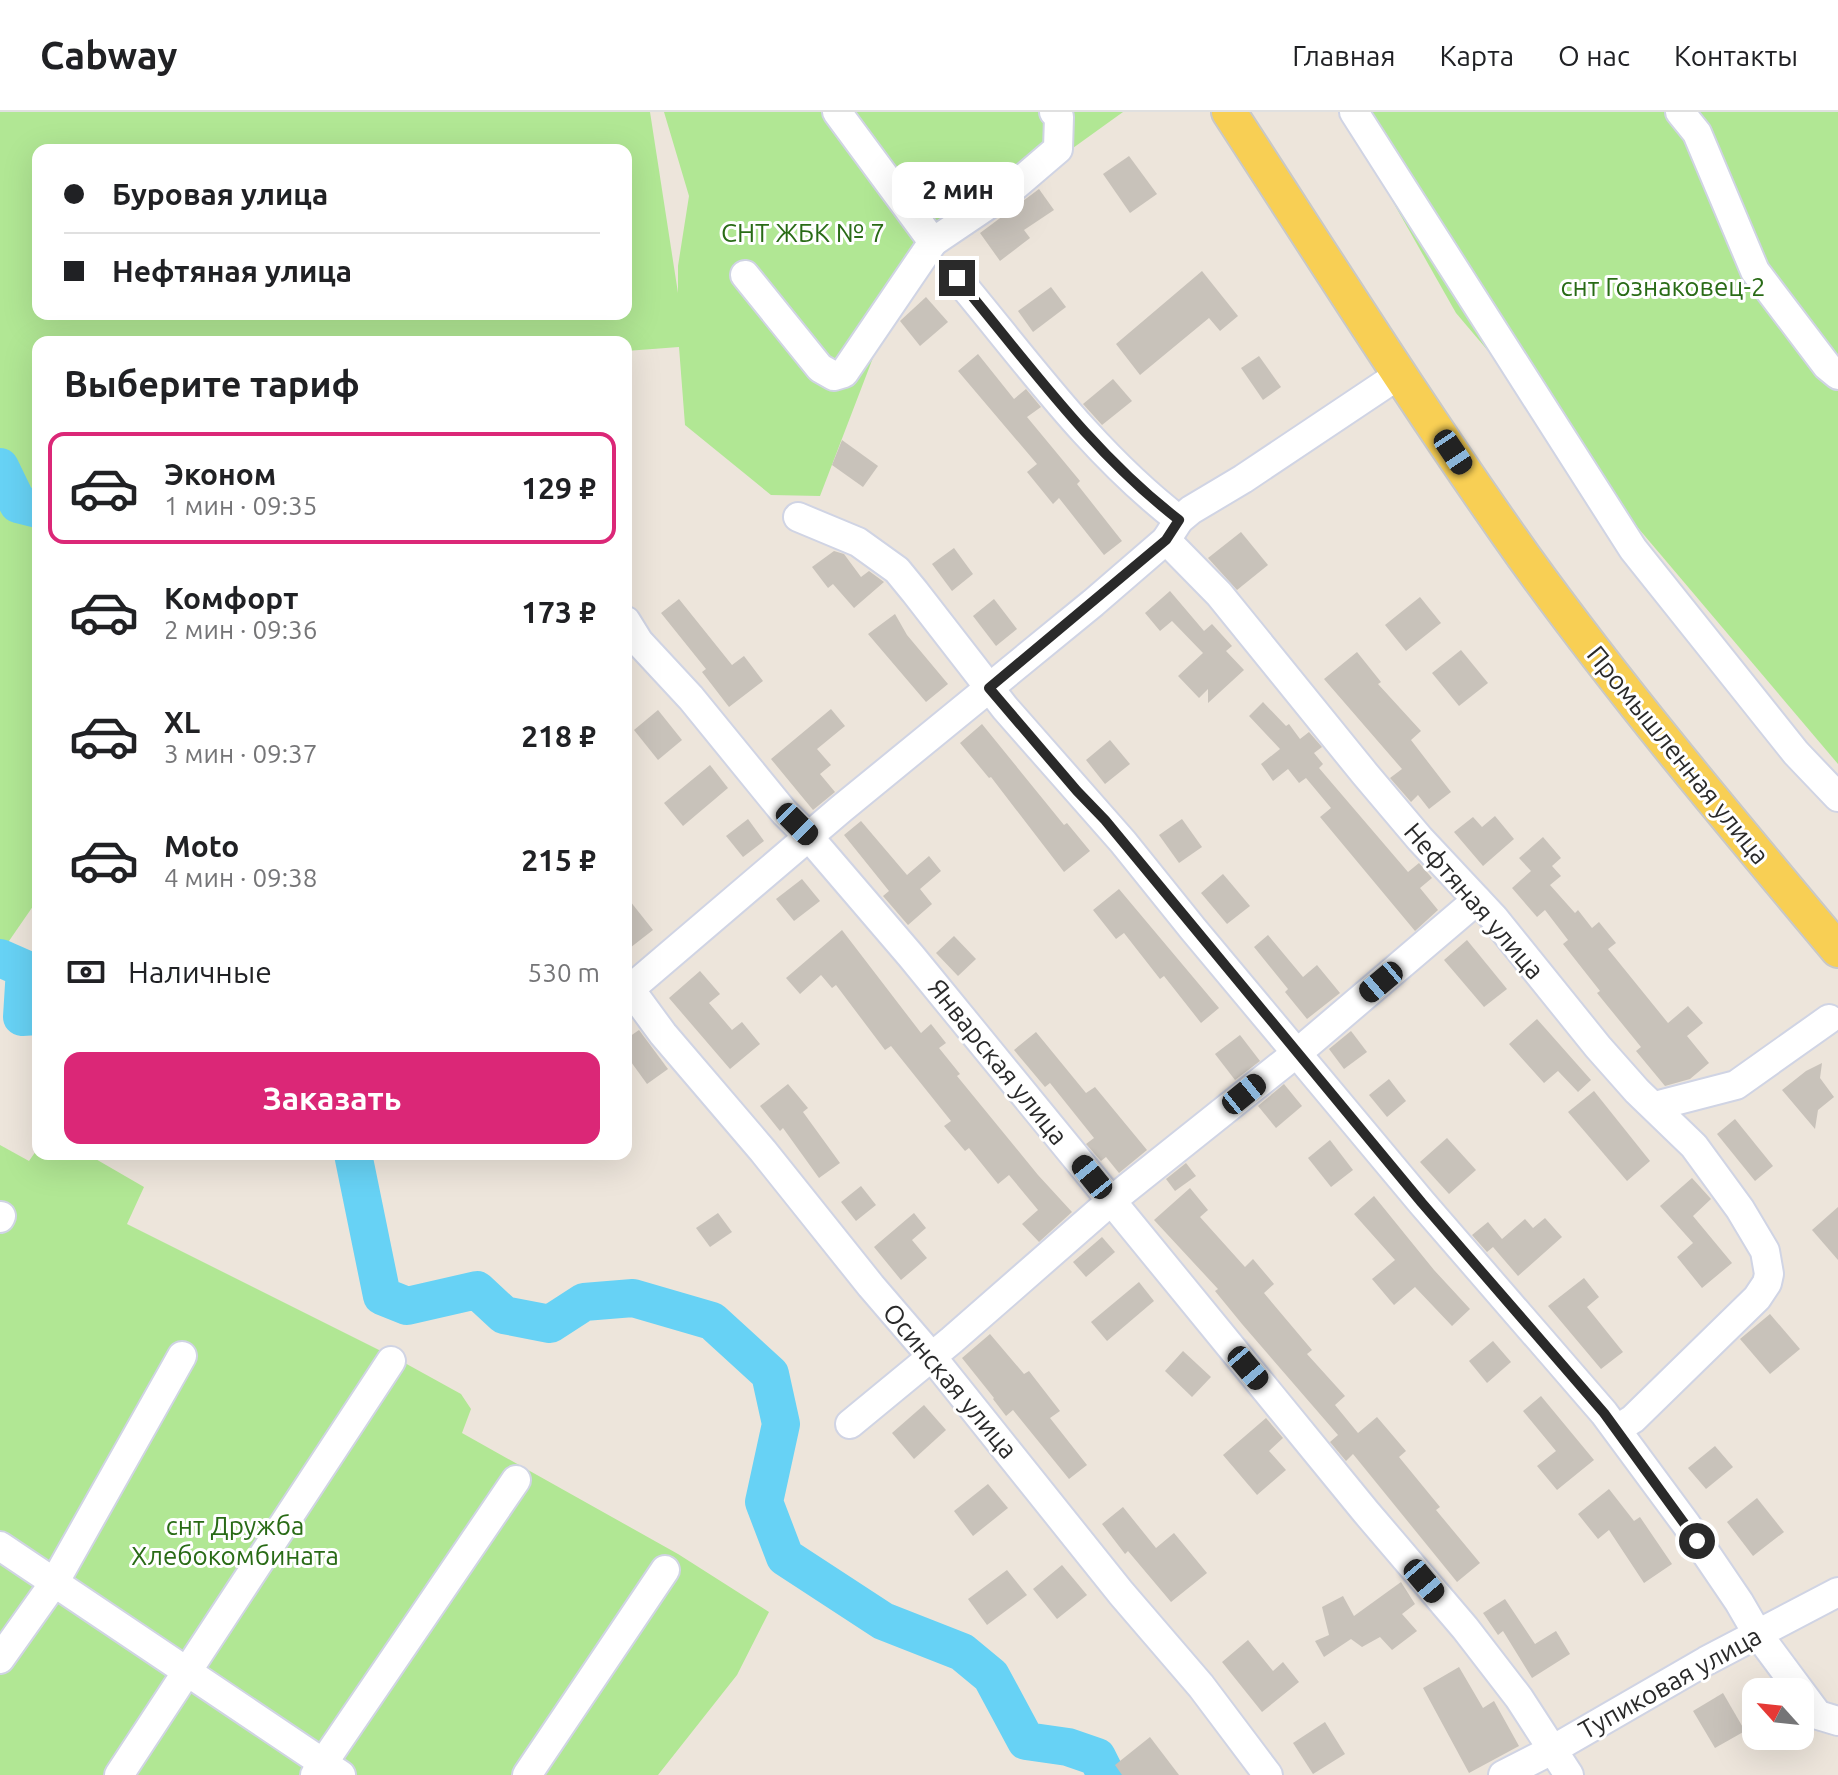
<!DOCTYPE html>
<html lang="ru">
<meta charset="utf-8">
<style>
body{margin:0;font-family:Ubuntu,sans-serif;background:#f6f6f6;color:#202124;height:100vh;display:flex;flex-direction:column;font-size:30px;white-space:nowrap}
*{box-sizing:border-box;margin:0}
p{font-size:26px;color:#757577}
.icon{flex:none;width:44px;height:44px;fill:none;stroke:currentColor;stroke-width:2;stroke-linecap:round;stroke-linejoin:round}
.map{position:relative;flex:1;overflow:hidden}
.drawer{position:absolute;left:32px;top:224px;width:600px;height:824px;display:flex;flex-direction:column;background:#fff;border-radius:16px;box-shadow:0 8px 32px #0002}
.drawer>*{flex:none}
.top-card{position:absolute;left:32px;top:32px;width:600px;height:176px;border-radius:16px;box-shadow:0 8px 32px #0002;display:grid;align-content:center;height:176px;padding:0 32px;background:#fff}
.needle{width:52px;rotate:297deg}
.tools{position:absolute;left:1742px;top:1566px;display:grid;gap:16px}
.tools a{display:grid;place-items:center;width:72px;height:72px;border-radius:16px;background:#fff;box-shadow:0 8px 32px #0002;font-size:40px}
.end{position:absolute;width:36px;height:36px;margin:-18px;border:10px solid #2a2a2a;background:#fff;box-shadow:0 0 0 4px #fff}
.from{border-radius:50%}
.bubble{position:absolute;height:56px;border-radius:16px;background:#fff;box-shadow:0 8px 32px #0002;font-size:26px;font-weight:600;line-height:56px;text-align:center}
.car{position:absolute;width:24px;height:48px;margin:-24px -12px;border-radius:10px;box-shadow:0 0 6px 2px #0007;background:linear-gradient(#222 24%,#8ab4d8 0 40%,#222 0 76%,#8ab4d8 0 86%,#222 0)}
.top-card b{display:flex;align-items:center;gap:28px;height:76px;font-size:30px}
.top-card b+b{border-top:2px solid #e0e0e0}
.top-card i{width:20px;height:20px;background:#202124}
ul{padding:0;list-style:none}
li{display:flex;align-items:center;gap:24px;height:112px;margin:0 16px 12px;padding:0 16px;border:4px solid transparent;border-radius:16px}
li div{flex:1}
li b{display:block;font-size:30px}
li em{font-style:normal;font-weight:600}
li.selected{border-color:#db2777}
li>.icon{width:72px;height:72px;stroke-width:1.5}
h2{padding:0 32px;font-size:36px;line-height:96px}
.pay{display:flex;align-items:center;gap:20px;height:88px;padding:0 32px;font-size:30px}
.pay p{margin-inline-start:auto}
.button{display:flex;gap:16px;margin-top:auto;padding:16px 32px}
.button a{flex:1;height:92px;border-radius:16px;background:#db2777;color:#fff;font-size:32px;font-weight:600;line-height:92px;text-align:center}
header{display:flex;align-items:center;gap:48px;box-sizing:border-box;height:112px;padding:0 40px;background:#fff;border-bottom:2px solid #e0e0e0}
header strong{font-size:38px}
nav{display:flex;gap:44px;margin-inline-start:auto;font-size:28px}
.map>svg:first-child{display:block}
</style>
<header>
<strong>Cabway</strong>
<nav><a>Главная</a><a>Карта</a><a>О нас</a><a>Контакты</a></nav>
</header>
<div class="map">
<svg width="1838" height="1663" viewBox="0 0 1838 1663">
<rect width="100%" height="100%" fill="#ede5db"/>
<g fill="#b1e794" fill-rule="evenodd">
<path d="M0,0H650L678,181V154L689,84L664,0H1123L937,134L889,204L820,384L771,383L685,313L679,235L626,239V230H38V787L0,842ZM38,38H626V202H38Z"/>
<polygon points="1342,0 1838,0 1838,652 1456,201"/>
<polygon points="0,1033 29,1049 38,1036 38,1042 87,1042 144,1075 127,1112 403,1250 461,1282 471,1297 462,1321 678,1442 769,1500 737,1563 658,1663 0,1663"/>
</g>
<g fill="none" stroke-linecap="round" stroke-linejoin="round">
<g stroke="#67d2f5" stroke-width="38">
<polyline points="0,355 18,392 38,397"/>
<polyline points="0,846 25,857 22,905 38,904"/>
<polyline points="353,1042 382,1184 407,1194 477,1178 504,1203 550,1212 584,1190 633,1186 712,1209 770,1262 781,1312 764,1390 785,1445 883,1509 962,1540 991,1564 1026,1629 1068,1635 1097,1645 1106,1663"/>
</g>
</g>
<g fill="#c8c2ba">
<polygon points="1129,44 1157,82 1130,101 1103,62"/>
<polygon points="1039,77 1054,98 1024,118 1030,126 1000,149 980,121"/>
<polygon points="1202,159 1238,204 1220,219 1209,206 1140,263 1116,232"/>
<polygon points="1051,175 1066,195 1033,220 1018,199"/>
<polygon points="926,185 948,210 920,234 900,209"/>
<polygon points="978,242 1014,287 1026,277 1041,295 1027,305 1080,369 1077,372 1122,429 1104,443 1059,386 1053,392 1027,360 1037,352 958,259"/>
<polygon points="1259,244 1281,275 1263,288 1241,256"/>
<polygon points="1113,267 1132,289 1102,313 1083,292"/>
<polygon points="842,328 878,354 863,375 832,353"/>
<polygon points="1241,420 1268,453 1237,478 1208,446"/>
<polygon points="954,436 973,462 952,479 932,452"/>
<polygon points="834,439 844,442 861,465 869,459 884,470 854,496 833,472 828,476 812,455"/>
<polygon points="1170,479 1204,519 1212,512 1232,534 1226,539 1244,558 1208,591 1208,577 1199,586 1178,564 1203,541 1172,509 1160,519 1145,501"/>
<polygon points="1420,485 1441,511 1406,539 1385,513"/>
<polygon points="679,487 732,553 744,544 763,569 729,595 702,560 706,557 661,501"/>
<polygon points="994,487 1017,517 996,534 973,504"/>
<polygon points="895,502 907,523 948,572 926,590 868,522"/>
<polygon points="1461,538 1488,571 1459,594 1432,561"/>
<polygon points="1357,540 1381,570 1378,572 1421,619 1411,628 1451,680 1429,697 1418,683 1411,690 1390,666 1402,657 1324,567"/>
<polygon points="1263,590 1286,614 1289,612 1300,627 1309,620 1322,635 1314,641 1323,652 1319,656 1408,760 1419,751 1432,766 1420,776 1438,798 1415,819 1320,705 1331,696 1306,666 1299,671 1288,657 1273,669 1261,652 1280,637 1249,604"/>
<polygon points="831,597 845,614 817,637 831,653 820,662 835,680 813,698 771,647"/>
<polygon points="658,598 682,628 658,648 634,618"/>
<polygon points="982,612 1064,713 1067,711 1090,739 1064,760 991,665 989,666 960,631"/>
<polygon points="1110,628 1130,652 1105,672 1086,648"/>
<polygon points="710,653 728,676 683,714 664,691"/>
<polygon points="1495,704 1514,727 1483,754 1454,720 1473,705 1482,715"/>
<polygon points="748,707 764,729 743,745 726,724"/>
<polygon points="1182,707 1202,735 1179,751 1159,723"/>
<polygon points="861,709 907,763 929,744 941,759 920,777 932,792 908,813 883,784 889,779 844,723"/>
<polygon points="1543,725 1561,746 1552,754 1561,764 1550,773 1575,801 1578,798 1592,816 1599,810 1616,831 1608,837 1668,911 1688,894 1703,911 1687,924 1709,951 1690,967 1665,974 1636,939 1641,935 1597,881 1600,879 1563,832 1568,828 1545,798 1537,805 1512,776 1531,759 1519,746"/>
<polygon points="1223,762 1250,794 1227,812 1201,781"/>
<polygon points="802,767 820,789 794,809 776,787"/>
<polygon points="1119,777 1219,896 1201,911 1164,864 1160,867 1124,821 1116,827 1093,798"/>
<polygon points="626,784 653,818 626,839"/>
<polygon points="842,818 921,921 931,912 946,931 939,936 960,962 957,964 1038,1063 1072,1100 1039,1130 1022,1112 1038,1098 1009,1063 998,1072 969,1036 965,1039 944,1014 951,1009 891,934 885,938 836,873 832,876 821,863 800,882 786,866"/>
<polygon points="1268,823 1303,865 1317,853 1340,881 1307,907 1285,880 1288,877 1254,835"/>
<polygon points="954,824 976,847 958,864 936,841"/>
<polygon points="1467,828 1507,877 1484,895 1444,848"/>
<polygon points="700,859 720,882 709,891 732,918 742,910 760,932 730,957 669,886"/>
<polygon points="1537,907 1591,968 1578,980 1558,959 1544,971 1509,932"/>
<polygon points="639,918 668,957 647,972 626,943 626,927"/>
<polygon points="1351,919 1367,940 1344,957 1329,937"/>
<polygon points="1036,920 1086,981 1095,975 1147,1038 1119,1061 1106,1045 1101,1049 1086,1032 1094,1026 1050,971 1045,975 1014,938"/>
<polygon points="1240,923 1260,949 1235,968 1215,942"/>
<polygon points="1822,951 1820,966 1834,985 1818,998 1815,1017 1782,978 1806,959"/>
<polygon points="1389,967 1406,989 1387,1005 1369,983"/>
<polygon points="788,972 808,996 803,1000 840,1051 819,1066 783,1016 780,1019 760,994"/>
<polygon points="1284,972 1302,994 1276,1016 1258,994"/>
<polygon points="1594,979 1650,1049 1627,1069 1568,1000"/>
<polygon points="1735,1007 1773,1054 1755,1069 1717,1022"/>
<polygon points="1447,1026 1476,1058 1449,1082 1420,1050"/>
<polygon points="1330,1028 1353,1058 1331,1075 1308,1046"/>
<polygon points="1186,1051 1196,1064 1175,1079 1166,1067"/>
<polygon points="1692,1066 1711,1087 1693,1104 1732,1151 1702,1176 1677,1145 1693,1131 1660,1094"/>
<polygon points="861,1074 876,1093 856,1109 841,1090"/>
<polygon points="1190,1076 1208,1098 1200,1105 1245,1155 1253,1147 1274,1172 1264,1181 1312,1238 1307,1242 1345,1284 1335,1293 1358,1321 1377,1305 1406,1339 1399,1345 1440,1395 1436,1398 1480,1451 1457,1470 1353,1342 1346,1349 1330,1330 1338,1323 1242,1212 1215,1179 1218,1177 1154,1108"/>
<polygon points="1374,1084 1434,1158 1470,1197 1452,1214 1415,1175 1394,1193 1372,1167 1395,1148 1354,1102"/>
<polygon points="1838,1095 1838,1148 1812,1118"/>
<polygon points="718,1101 732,1120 710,1135 696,1116"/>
<polygon points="914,1101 926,1116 912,1128 927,1146 901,1168 874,1135"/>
<polygon points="1545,1106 1562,1125 1518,1164 1493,1135 1487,1140 1472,1123 1488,1110 1502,1127 1525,1107 1533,1116"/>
<polygon points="1102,1125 1115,1140 1086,1165 1073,1150"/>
<polygon points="1584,1166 1599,1185 1587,1195 1623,1240 1601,1257 1548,1194"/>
<polygon points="1139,1170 1154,1189 1107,1229 1091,1210"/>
<polygon points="1770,1202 1800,1237 1770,1262 1740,1227"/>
<polygon points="990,1222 1024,1262 1029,1259 1060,1299 1050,1306 1087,1353 1069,1367 1013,1298 1006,1304 993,1287 994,1286 962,1246"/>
<polygon points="1493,1229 1511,1250 1487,1271 1469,1249"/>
<polygon points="1183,1239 1211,1265 1192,1285 1165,1259"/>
<polygon points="1541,1284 1594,1348 1557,1378 1537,1354 1556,1339 1523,1299"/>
<polygon points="924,1293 946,1318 914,1347 892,1321"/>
<polygon points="1266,1306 1283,1326 1269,1339 1286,1358 1257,1383 1223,1343"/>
<polygon points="1715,1334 1733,1355 1706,1377 1688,1356"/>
<polygon points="988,1372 1008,1396 973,1424 954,1399"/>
<polygon points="1609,1377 1634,1409 1640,1405 1672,1452 1644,1471 1609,1418 1598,1427 1578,1402"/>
<polygon points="1757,1386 1784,1420 1753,1444 1727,1410"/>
<polygon points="1123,1395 1156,1436 1174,1421 1207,1461 1171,1490 1128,1439 1125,1442 1102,1412"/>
<polygon points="1062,1453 1087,1483 1057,1507 1033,1477"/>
<polygon points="1007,1458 1027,1483 987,1513 968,1487"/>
<polygon points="1401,1470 1415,1492 1402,1502 1417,1519 1392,1538 1380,1525 1362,1535 1351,1527 1324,1545 1315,1529 1329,1523 1322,1495 1343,1484 1354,1504"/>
<polygon points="1505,1487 1535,1532 1556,1519 1570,1542 1532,1566 1503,1519 1498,1523 1483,1501"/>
<polygon points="1248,1528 1273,1559 1283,1550 1299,1570 1262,1600 1222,1550"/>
<polygon points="1459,1555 1483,1596 1494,1589 1519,1634 1469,1661 1423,1576"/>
<polygon points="1723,1581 1745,1619 1715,1636 1693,1599"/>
<polygon points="1325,1610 1345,1642 1313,1662 1293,1631"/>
<polygon points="1150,1625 1179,1663 1122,1663 1115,1653"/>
</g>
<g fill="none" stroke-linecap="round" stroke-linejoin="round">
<g stroke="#d0d4e4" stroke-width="32">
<g id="minor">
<polyline points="837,0 933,130 1010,78 1058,37 1059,5 1054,0"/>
<polyline points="1354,0 1633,437 1796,641 1838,685"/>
<polyline points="1680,0 1697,21 1755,159 1827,254 1838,263"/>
<polyline points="745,163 820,256 834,264 844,261 933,130"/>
<path d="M957,166C1028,251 1091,340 1179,408"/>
<polyline points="798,405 858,430 897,458 915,480 1005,596 1123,730 1193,817 1422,1091 1604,1301 1686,1412 1739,1490 1757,1521 1818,1603 1838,1609"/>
<polyline points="1166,428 1219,482 1365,662 1420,727 1494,806 1598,935 1637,979 1694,1034 1740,1097 1765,1139 1769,1162 1767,1171 1757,1186 1633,1307 1617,1317"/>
<polyline points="626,509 639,530 691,586 784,700 809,725 911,844 1366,1400 1465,1516 1519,1586 1569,1663"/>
<polyline points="1655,994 1736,973 1829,907"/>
<polyline points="0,1106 1,1104"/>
<polyline points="850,1312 952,1228 1111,1089 1309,931 1477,788"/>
<polyline points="0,1434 341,1663"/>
<polyline points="0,1547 54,1471 182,1244"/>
<polyline points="119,1663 391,1249"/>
<polyline points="315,1663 516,1368"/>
<polyline points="527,1663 665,1458"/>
<polyline points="1268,1663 1201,1574 1121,1481 932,1245 871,1174 763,1039 663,922 630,877 841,697 1093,491 1166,428 1179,408 1191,398 1243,367 1400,262"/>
<polyline points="1503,1663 1552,1638 1706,1549 1838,1480"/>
</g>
</g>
<g stroke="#c8c8c8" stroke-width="38">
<path id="major" d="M1229,0C1326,149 1421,300 1524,445C1622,581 1730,709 1838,838"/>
</g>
<use href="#minor" stroke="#fff" stroke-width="28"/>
<use href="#major" stroke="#f8cf54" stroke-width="34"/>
</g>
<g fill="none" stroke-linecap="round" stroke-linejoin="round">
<path stroke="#2a2a2a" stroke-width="10" d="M957,166C1028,251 1091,340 1179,408L1166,428L989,576L1077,679L1105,708L1422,1091L1604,1301L1697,1429"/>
</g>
<g text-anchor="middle" stroke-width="6" stroke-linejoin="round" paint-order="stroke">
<g font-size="26" fill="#296b16" stroke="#fff">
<text x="803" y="130">СНТ ЖБК № 7</text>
<text x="1663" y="184">снт Гознаковец-2</text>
<text x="235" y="1423">снт Дружба<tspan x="235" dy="30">Хлебокомбината</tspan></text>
</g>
<g font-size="26" fill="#2a2a2a" stroke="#fff">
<text transform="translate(1678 643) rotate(51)" y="9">Промышленная улица</text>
<text transform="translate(1474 789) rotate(49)" y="9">Нефтяная улица</text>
<text transform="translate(998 950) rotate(51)" y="9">Январская улица</text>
<text transform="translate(950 1269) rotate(50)" y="9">Осинская улица</text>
<text transform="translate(1670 1571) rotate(-29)" y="9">Тупиковая улица</text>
</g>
</g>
</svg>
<div class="tools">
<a><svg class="needle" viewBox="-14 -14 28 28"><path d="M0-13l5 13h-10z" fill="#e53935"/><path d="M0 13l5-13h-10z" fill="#757577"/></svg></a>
</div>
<i class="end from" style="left:1697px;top:1429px"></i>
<i class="end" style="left:957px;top:166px"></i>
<div class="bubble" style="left:892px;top:50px;width:132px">2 мин</div>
<i class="car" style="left:1453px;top:340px;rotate:146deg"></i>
<i class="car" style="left:797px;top:712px;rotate:135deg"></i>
<i class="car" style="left:1381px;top:870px;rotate:230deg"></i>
<i class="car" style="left:1244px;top:982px;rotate:51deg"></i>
<i class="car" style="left:1092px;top:1065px;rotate:321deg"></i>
<i class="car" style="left:1248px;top:1256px;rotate:140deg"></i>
<i class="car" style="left:1424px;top:1469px;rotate:140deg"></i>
<div class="top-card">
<b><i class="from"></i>Буровая улица</b>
<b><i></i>Нефтяная улица</b>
</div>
<section class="drawer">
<h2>Выберите тариф</h2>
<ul>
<li class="selected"><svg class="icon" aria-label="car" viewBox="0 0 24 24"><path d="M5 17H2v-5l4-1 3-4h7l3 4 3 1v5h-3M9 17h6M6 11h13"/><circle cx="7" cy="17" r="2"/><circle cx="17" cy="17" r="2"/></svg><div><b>Эконом</b><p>1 мин · 09:35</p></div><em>129 ₽</em></li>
<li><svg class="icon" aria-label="car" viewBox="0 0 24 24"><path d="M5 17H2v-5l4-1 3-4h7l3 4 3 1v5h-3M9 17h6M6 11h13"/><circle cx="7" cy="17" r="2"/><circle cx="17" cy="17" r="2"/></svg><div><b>Комфорт</b><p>2 мин · 09:36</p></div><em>173 ₽</em></li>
<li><svg class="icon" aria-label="car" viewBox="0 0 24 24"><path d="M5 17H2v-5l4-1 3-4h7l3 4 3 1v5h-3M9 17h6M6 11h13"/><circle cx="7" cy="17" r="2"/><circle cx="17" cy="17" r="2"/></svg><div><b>XL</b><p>3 мин · 09:37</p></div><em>218 ₽</em></li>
<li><svg class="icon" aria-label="car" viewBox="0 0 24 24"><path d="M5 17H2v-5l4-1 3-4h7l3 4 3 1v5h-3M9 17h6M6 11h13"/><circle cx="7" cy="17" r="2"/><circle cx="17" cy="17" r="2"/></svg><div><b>Moto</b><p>4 мин · 09:38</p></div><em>215 ₽</em></li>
</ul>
<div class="pay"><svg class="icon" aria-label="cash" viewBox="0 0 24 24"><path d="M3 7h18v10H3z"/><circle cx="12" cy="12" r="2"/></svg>Наличные<p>530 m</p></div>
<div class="button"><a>Заказать</a></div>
</section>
</div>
